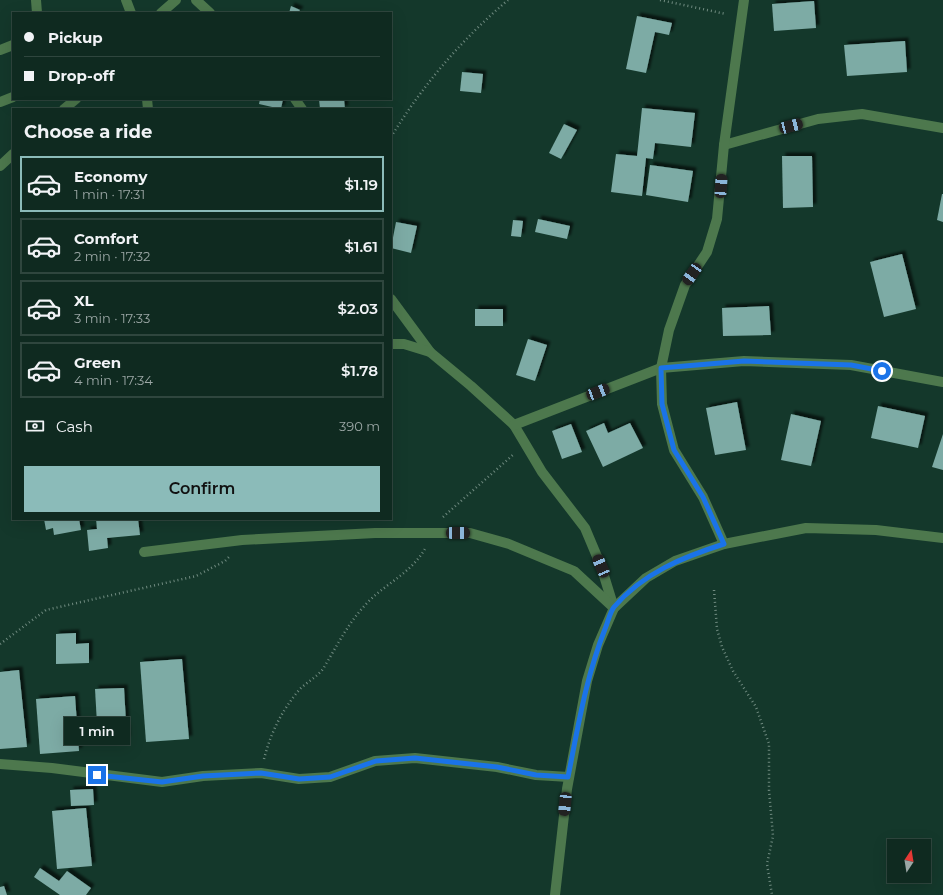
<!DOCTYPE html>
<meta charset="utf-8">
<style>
body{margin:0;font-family:Montserrat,sans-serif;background:#183229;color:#f1f3f6;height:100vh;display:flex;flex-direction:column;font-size:15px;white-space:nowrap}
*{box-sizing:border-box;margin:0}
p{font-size:13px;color:#9ba7a5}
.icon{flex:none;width:22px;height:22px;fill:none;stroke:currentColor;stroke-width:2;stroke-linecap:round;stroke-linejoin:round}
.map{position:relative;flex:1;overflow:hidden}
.details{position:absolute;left:12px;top:108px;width:380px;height:412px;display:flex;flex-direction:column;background:#0f2a20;border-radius:0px;box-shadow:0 4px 16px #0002,0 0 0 1px #2f463e}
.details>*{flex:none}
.hud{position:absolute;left:12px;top:12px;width:380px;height:88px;border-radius:0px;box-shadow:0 4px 16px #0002,0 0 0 1px #2f463e;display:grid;align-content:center;height:88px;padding:0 12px;background:#0f2a20}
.needle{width:26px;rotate:12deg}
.fabs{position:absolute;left:887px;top:839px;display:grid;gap:8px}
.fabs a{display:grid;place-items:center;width:44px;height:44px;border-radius:0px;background:#0f2a20;box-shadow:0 4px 16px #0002,0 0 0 1px #2f463e;font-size:20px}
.end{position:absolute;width:18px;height:18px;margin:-9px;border:5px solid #1a73e8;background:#fff;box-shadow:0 0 0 2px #fff}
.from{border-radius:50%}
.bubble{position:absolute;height:28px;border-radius:0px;background:#0f2a20;box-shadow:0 4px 16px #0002,0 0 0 1px #2f463e;font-size:13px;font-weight:600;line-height:28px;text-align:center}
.car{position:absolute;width:12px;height:24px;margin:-12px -6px;border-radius:5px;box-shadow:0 0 3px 1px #0007;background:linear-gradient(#222 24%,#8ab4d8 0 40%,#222 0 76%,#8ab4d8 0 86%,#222 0)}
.hud b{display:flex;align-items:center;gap:14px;height:38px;font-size:15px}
.hud b+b{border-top:1px solid #2f463e}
.hud i{width:10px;height:10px;background:#f1f3f6}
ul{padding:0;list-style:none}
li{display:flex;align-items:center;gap:12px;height:56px;margin:0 8px 6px;padding:0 4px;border:2px solid #2f463e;border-radius:0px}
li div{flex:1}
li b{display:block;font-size:15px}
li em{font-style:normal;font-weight:600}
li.current{border-color:#8bbbb9}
li>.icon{width:36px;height:36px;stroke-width:1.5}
h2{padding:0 12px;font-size:18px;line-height:48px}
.pay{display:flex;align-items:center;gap:10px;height:44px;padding:0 12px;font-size:15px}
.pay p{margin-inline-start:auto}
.action{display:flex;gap:8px;margin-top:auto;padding:8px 12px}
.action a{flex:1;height:46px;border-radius:0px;background:#8bbbb9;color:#111;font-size:16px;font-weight:600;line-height:46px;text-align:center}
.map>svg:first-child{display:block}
</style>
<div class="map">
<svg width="943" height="895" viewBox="0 0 943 895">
<defs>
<filter id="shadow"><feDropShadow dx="3.5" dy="-3.5" stdDeviation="1" flood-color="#0009"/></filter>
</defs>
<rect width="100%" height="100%" fill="#14382b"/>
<g fill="#7daba5" filter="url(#shadow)">
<polygon points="814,1 816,28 774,31 772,4"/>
<polygon points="291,6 300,10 298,13 289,13"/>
<polygon points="637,16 672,23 669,35 655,32 646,73 626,69"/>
<polygon points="905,41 907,72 847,76 844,45"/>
<polygon points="462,72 483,74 481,93 460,91"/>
<polygon points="260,99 283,99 281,109 259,104"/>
<polygon points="319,99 344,99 345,109 320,109"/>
<polygon points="642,108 695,113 691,147 655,143 653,159 646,158 642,196 611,192 616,154 637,156"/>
<polygon points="564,124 577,130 561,159 549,153"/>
<polygon points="782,156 812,156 813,207 783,208"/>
<polygon points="650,165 693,171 688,202 646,195"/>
<polygon points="942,194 943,194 943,222 937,220"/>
<polygon points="538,219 570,226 567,239 535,232"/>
<polygon points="513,220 523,221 521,237 511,236"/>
<polygon points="396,222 417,226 411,253 391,248"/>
<polygon points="902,254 916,309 884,317 870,262"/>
<polygon points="769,306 771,335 723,336 722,308"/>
<rect x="475" y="309" width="28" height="17"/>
<polygon points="528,339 547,345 535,381 516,375"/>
<polygon points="737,402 746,450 715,455 706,408"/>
<polygon points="878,406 925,416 918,448 871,438"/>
<polygon points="791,414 821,421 811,466 781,460"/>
<polygon points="604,423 608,433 630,423 643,448 603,467 586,431"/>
<polygon points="571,424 582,452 562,459 552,431"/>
<polygon points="943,434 943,470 932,467"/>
<polygon points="44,519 79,519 81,530 54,535 53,528 46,530"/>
<polygon points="96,519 138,519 140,535 107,538 108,548 89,551 87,530 97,529"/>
<polygon points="76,633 76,644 89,643 89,663 56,664 56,634"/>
<polygon points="182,659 189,739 146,742 140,662"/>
<polygon points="19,670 27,747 0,749 0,672"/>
<polygon points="124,688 127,739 98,741 95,689"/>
<polygon points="75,696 79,751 40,754 36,699"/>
<polygon points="93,789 94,805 71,806 70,790"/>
<polygon points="86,808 92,866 57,869 52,811"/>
<polygon points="40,868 59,881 67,871 91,888 86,895 60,895 34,877"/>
<polygon points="4,886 7,895 0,895 0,887"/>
</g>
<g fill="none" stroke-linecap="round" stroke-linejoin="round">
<g stroke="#708b80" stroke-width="2.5" stroke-dasharray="1 3" stroke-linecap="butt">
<polyline points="660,0 726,14"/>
<path d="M391,137C423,85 461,40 508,0"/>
<polyline points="443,517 514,454"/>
<polyline points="714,590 717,629 722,647 733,671 756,707 769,744 769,790 773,836 767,864 772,895"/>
<polyline points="0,644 46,610 196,576 225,561 229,557"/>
<path d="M264,759C271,732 282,710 300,689C307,682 317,677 323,669C337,646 348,623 367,603C386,583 412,573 426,547"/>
</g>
<g stroke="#4d784d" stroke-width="10">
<polyline points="36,0 37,13"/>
<polyline points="126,0 131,13"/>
<polyline points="196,0 210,13"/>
<polyline points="161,13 176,0"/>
<polyline points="0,50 13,45"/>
<polyline points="147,99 148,109"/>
<polyline points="295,99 302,109"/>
<polyline points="0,102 13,97"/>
<polyline points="64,109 76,99"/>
<polyline points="724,145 818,119 862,114 943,128"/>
<polyline points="0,166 13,154"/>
<polyline points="391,299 430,352"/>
<polyline points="391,344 404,344 430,352 471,386 514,425 542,472 585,528 601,566 614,608"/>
<polyline points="514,425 661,368 744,361 851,365 943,382"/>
<polyline points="724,544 703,497 674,450 662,404 661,368 669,330 685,285 707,252 717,219 724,145 744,0"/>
<polyline points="144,552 242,540 375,533 470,533 509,544 574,571 614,608"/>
<polyline points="0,764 52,768 162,782 203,776 261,773 299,779 330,777 375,761 415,758 497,767 536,775 569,777"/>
<polyline points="555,895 567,789 587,681 598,645 614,608 646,578 675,561 724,544 806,528 876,530 943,538"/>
</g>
</g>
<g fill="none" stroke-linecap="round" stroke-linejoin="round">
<path stroke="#1a73e8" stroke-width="5" d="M97,775L162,782L203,776L261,773L299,779L315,778L330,777L376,761L415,758L497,767L536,775L568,777C578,727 586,677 605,629C608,622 610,612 614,607C643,573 683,557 724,544L703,497L674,450L662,404L661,368L744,361L851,365L882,371"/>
</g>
</svg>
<div class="fabs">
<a><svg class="needle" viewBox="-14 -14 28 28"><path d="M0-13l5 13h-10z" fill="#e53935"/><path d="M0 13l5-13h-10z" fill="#9ba7a5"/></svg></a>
</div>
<i class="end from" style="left:882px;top:371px"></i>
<i class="end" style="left:97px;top:775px"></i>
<div class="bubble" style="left:64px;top:717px;width:66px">1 min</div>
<i class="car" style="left:791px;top:126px;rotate:75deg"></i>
<i class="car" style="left:721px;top:186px;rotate:4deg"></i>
<i class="car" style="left:692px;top:274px;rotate:215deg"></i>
<i class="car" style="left:598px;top:392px;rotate:69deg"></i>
<i class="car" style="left:458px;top:533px;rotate:90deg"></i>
<i class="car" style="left:601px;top:566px;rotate:337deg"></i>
<i class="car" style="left:565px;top:804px;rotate:186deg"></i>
<div class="hud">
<b><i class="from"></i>Pickup</b>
<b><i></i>Drop-off</b>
</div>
<section class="details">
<h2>Choose a ride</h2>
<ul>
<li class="current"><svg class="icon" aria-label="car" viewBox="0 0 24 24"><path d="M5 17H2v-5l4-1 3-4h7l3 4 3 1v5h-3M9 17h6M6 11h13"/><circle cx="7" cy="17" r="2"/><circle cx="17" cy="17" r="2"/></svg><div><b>Economy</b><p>1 min · 17:31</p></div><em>$1.19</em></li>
<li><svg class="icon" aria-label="car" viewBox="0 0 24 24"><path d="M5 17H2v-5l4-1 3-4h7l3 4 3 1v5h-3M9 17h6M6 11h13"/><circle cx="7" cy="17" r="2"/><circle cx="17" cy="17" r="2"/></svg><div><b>Comfort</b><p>2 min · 17:32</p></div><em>$1.61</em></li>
<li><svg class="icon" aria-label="car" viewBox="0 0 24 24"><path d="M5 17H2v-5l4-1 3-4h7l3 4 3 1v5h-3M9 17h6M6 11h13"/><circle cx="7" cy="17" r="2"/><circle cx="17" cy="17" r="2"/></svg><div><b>XL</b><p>3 min · 17:33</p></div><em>$2.03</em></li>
<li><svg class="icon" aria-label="car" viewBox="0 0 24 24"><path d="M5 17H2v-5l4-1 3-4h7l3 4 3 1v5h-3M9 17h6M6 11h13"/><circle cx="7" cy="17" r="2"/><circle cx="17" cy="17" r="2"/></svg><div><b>Green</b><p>4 min · 17:34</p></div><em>$1.78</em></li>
</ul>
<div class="pay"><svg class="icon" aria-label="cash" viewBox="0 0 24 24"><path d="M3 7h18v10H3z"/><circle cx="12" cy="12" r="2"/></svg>Cash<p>390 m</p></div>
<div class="action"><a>Confirm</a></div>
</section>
</div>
